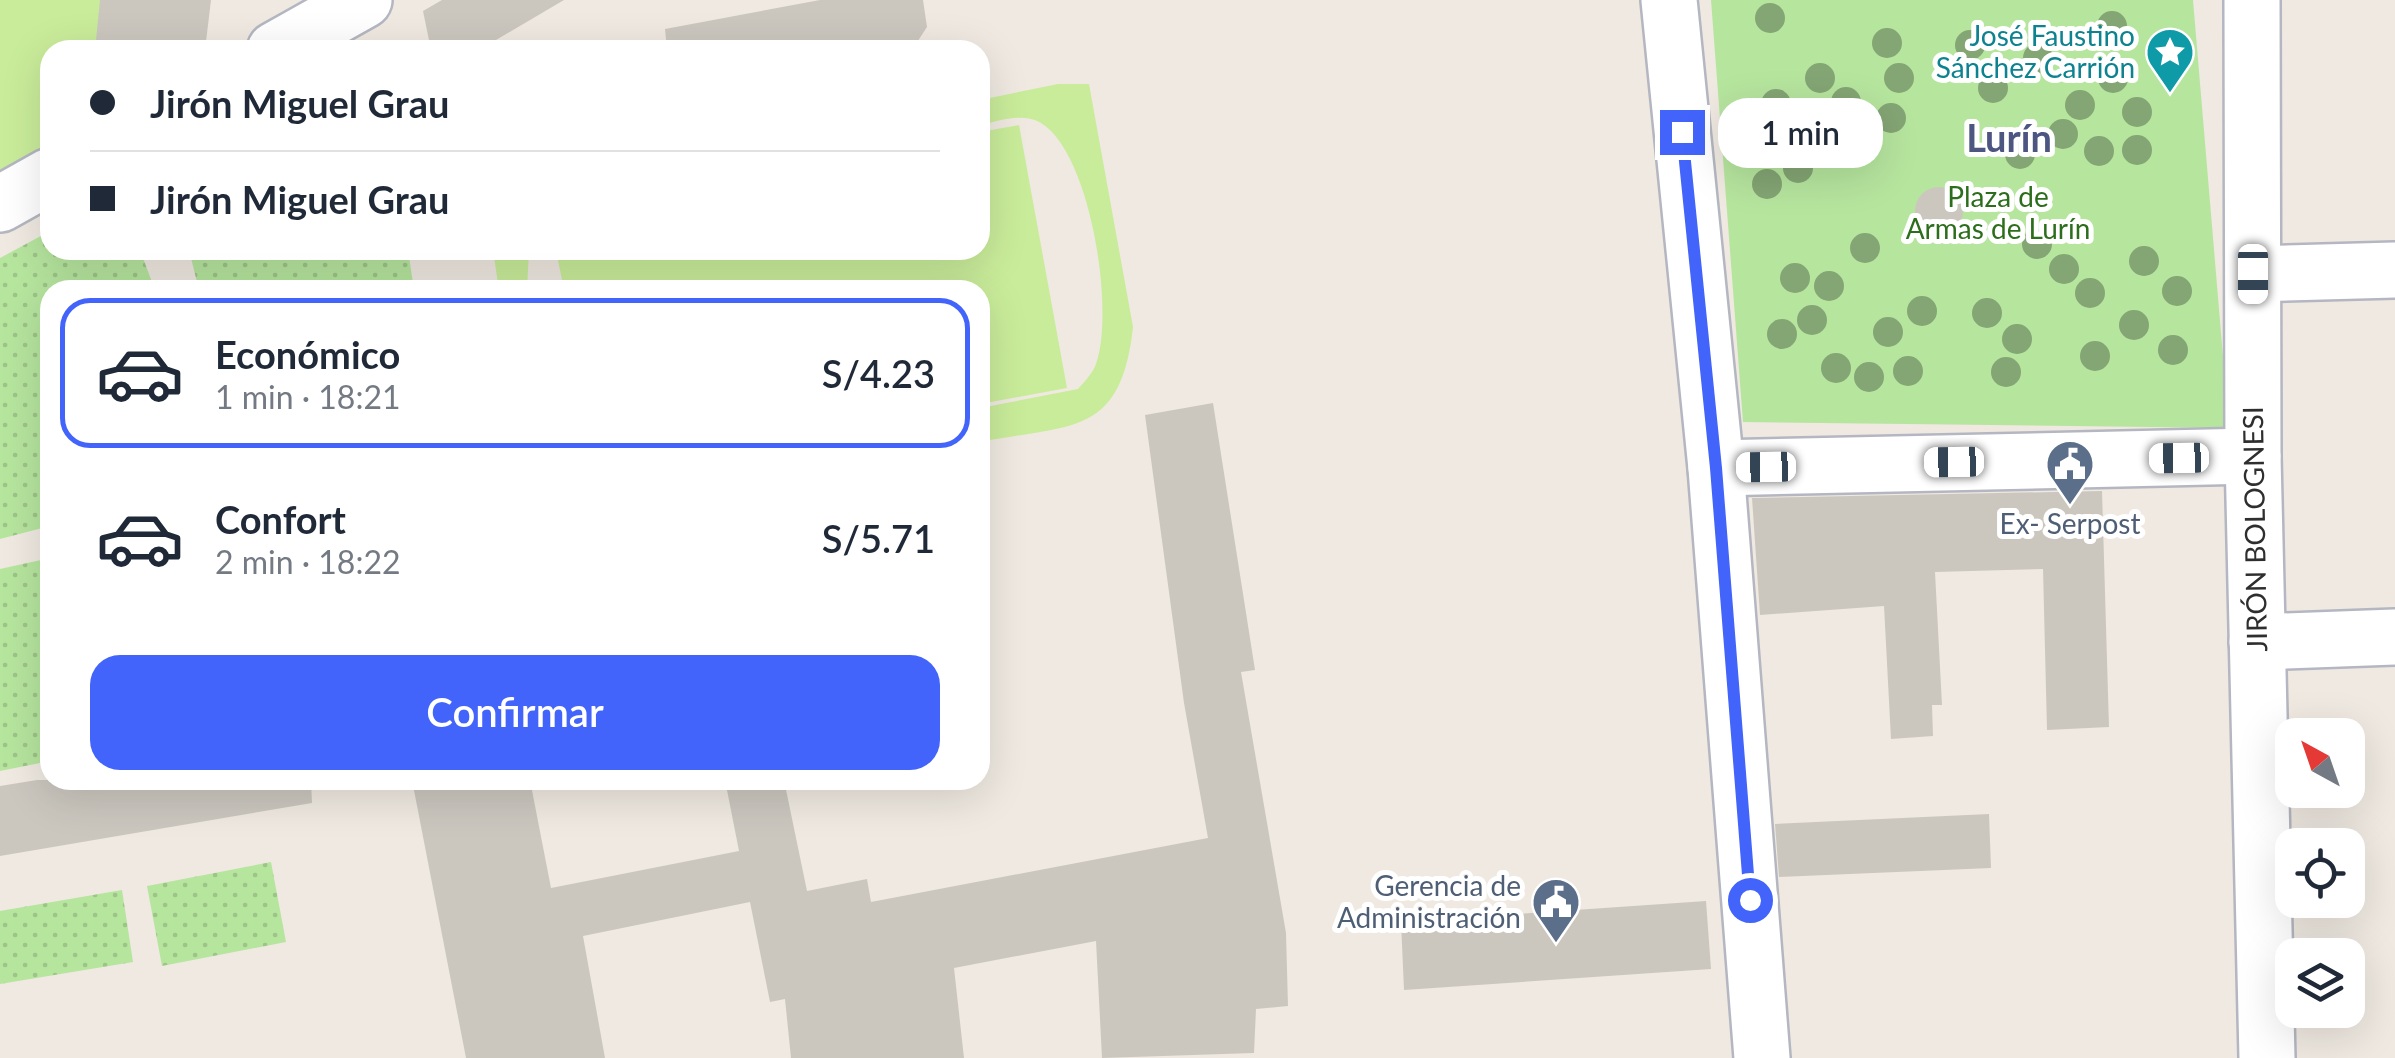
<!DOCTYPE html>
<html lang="es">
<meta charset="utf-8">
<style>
body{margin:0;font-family:Lato,sans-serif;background:#f6f6f7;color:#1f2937;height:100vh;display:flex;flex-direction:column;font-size:38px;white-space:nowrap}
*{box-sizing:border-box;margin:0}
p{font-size:32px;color:#747a83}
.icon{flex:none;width:55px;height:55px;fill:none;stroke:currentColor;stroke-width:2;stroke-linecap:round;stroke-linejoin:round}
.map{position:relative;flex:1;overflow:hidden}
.details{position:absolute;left:40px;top:280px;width:950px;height:510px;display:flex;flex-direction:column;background:#fff;border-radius:30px;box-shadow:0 10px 40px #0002}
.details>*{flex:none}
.guide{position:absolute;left:40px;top:40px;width:950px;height:220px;border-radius:30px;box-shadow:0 10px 40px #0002;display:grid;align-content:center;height:220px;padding:0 50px;background:#fff}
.needle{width:65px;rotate:320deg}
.controls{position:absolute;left:2275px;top:718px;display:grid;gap:20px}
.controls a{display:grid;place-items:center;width:90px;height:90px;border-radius:20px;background:#fff;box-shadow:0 10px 40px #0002;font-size:50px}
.end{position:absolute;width:45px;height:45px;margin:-22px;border:12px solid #4264fb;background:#fff;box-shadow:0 0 0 5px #fff}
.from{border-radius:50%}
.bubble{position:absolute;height:70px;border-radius:30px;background:#fff;box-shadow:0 10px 40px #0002;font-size:32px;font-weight:600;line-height:70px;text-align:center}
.car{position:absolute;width:30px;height:60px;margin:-30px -15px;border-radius:12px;box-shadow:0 0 8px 2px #0007;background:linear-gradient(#fff 24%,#345 0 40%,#fff 0 76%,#345 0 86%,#fff 0)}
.guide b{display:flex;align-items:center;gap:35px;height:95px;font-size:38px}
.guide b+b{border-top:2px solid #e0e1e3}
.guide i{width:25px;height:25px;background:#1f2937}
ul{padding:18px 0 0;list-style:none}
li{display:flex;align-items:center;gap:30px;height:150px;margin:0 20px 15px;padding:0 30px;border:5px solid transparent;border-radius:30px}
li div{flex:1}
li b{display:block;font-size:38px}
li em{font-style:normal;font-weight:600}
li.active{border-color:#4264fb}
li>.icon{width:90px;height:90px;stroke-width:1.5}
.primary-button{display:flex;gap:20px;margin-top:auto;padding:20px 50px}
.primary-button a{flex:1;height:115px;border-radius:30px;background:#4264fb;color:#fff;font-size:40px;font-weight:600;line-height:115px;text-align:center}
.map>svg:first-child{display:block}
</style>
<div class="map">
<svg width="2395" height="1058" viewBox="0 0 2395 1058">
<defs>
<pattern id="grass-dots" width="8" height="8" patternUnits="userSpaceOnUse" patternTransform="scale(2.5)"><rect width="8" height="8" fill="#b6e59e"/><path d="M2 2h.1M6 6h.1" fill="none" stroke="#9dc588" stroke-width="1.8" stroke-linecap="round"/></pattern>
</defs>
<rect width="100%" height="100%" fill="#efe9e1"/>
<g fill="url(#grass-dots)">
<polygon points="50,231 50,250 140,250 155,290 50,290 50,526 0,539 0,258"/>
<polygon points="189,250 408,250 414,290 199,290"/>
<polygon points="50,558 50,761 0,771 0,569"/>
<polygon points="271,862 286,942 162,966 147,886"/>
<polygon points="122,890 133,962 0,984 0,911"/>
</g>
<polygon fill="#b6e59e" points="1711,0 2193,0 2229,428 1743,422"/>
<g fill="#c9ec9a">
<polygon points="0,0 143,0 137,50 50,50 50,145 0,174"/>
<path d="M1058,84H1089L1133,327C1121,437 1072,424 980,442V408L1078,389C1084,382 1093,373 1096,364C1115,312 1091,153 1041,123C1023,112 999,121 980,125V100Z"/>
<polygon points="1019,125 1067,388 980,404 980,290 564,290 556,250 980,250 980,132"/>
<polygon points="493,250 529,250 527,290 499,290"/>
</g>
<g fill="#cbc7bf">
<polygon points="100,0 211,0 205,50 95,50"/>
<polygon points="442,0 564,0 479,50 431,50 423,11"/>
<polygon points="820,0 923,0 927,27 912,50 848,46 667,50 665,29"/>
<circle cx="1939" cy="211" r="24"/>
<polygon points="1213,403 1255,670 1241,672 1286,933 1288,1006 1256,1009 1254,1053 1102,1058 1096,941 954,968 964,1058 791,1058 785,999 770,1002 750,902 583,936 605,1058 466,1058 412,780 530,780 551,888 739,851 725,780 784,780 807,891 867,879 871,902 1208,838 1184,703 1145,415"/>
<polygon points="2102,491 2109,727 2047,730 2043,569 1935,572 1942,705 1932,705 1933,736 1891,739 1884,606 1760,615 1752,498"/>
<polygon points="37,780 311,780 312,803 0,856 0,786"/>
<polygon points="1989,814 1991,868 1779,877 1775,824"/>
<polygon points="1706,901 1711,969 1404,990 1401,922"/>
</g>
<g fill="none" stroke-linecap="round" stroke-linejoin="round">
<g stroke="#b4b7c1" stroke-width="60">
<g id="minor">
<polyline points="1669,0 1716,468 1762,1058"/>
<polyline points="2252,0 2253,456 2267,1058"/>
<polyline points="275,50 364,0"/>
<polyline points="0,204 50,176"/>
<polyline points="2253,274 2395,270"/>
<polyline points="1716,468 2253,456"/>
<polyline points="2257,642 2395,637"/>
</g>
</g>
<use href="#minor" stroke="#fff" stroke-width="55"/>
</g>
<g fill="#84a574">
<circle cx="1770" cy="18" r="15"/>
<circle cx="2112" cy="26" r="15"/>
<circle cx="1887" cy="43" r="15"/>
<circle cx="1970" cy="45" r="15"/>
<circle cx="2038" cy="58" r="15"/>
<circle cx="1820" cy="78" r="15"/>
<circle cx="1899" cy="78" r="15"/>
<circle cx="2113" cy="78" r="15"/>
<circle cx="1993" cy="88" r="15"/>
<circle cx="1846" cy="102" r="15"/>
<circle cx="1776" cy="104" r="15"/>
<circle cx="2080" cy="105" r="15"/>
<circle cx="2137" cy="112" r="15"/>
<circle cx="1891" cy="118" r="15"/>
<circle cx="2063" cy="134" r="15"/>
<circle cx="1780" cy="136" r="15"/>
<circle cx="1837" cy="148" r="15"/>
<circle cx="2137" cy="150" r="15"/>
<circle cx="2099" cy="151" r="15"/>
<circle cx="2020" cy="154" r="15"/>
<circle cx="1798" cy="168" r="15"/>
<circle cx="1767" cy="184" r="15"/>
<circle cx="2037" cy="244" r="15"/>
<circle cx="1865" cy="248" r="15"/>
<circle cx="2144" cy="261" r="15"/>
<circle cx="2064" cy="269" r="15"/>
<circle cx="1795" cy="278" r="15"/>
<circle cx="1829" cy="286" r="15"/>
<circle cx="2177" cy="291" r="15"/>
<circle cx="2090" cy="293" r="15"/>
<circle cx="1922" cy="311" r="15"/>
<circle cx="1987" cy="313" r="15"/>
<circle cx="1812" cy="320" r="15"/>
<circle cx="2134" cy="325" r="15"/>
<circle cx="1888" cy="332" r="15"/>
<circle cx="1782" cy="334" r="15"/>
<circle cx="2017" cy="339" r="15"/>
<circle cx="2173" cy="350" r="15"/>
<circle cx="2095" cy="356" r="15"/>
<circle cx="1836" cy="368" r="15"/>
<circle cx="1908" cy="371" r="15"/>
<circle cx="2006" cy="372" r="15"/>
<circle cx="1869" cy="377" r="15"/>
</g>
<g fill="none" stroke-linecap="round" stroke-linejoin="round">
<polyline stroke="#4264fb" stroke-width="12" points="1682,132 1716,468 1750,900"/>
</g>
<defs>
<g id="sight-pin" transform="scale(2.5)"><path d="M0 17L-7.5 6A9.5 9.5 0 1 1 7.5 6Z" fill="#0f9aa8" stroke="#fff"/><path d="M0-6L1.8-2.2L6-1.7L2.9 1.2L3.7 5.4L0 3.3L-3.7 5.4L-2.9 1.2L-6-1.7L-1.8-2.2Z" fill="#fff"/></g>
<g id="civic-pin" transform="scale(2.5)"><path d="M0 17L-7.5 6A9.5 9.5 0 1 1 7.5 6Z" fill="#5c6f8a" stroke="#fff"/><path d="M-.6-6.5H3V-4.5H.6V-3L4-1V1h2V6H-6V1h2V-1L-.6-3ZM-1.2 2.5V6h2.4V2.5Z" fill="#fff"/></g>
</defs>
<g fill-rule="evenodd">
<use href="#sight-pin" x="2170" y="52"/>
<use href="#civic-pin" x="2070" y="464"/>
<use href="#civic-pin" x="1556" y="902"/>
</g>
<g text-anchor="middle" stroke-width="10" stroke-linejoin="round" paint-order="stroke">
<g font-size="28" fill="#0d838f" stroke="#fff" text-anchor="end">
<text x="2135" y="46">José Faustino<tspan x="2135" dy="32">Sánchez Carrión</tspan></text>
</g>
<g font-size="28" fill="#2c6e1b" stroke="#fff">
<text x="1998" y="207">Plaza de<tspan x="1998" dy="32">Armas de Lurín</tspan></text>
</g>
<g font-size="28" fill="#4e5e75" stroke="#fff">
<text x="2070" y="534">Ex- Serpost</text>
<text x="1521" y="896" text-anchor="end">Gerencia de<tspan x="1521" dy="32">Administración</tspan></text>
</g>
<g font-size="28" fill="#2e2e2e" stroke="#fff">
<text transform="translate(2255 529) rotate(-91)" y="10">JIRÓN BOLOGNESI</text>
</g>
<g font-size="38" font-weight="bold" fill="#4d5680" stroke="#fff">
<text x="2009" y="152">Lurín</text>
</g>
</g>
</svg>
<div class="controls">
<a><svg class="needle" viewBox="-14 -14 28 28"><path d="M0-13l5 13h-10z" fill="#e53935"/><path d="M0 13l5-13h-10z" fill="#747a83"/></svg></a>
<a><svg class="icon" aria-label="locate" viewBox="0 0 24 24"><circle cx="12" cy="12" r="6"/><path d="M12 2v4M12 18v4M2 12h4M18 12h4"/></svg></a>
<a><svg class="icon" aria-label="layers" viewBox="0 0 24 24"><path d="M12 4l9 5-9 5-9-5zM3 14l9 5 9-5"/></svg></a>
</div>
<i class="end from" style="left:1750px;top:900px"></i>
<i class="end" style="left:1682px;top:132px"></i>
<div class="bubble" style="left:1718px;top:98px;width:165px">1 min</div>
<i class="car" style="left:2253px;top:274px;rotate:180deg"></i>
<i class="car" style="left:2179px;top:458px;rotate:269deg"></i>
<i class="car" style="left:1954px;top:462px;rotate:269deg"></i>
<i class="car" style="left:1766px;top:467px;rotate:269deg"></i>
<div class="guide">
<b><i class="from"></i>Jirón Miguel Grau</b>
<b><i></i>Jirón Miguel Grau</b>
</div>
<section class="details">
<ul>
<li class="active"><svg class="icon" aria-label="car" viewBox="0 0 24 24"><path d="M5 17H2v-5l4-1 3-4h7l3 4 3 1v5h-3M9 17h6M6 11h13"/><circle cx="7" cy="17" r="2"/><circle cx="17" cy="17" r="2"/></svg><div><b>Económico</b><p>1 min · 18:21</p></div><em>S/4.23</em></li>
<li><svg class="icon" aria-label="car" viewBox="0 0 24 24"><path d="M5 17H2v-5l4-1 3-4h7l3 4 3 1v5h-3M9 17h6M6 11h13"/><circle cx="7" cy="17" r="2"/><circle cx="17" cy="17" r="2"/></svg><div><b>Confort</b><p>2 min · 18:22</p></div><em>S/5.71</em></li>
</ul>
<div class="primary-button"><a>Confirmar</a></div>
</section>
</div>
